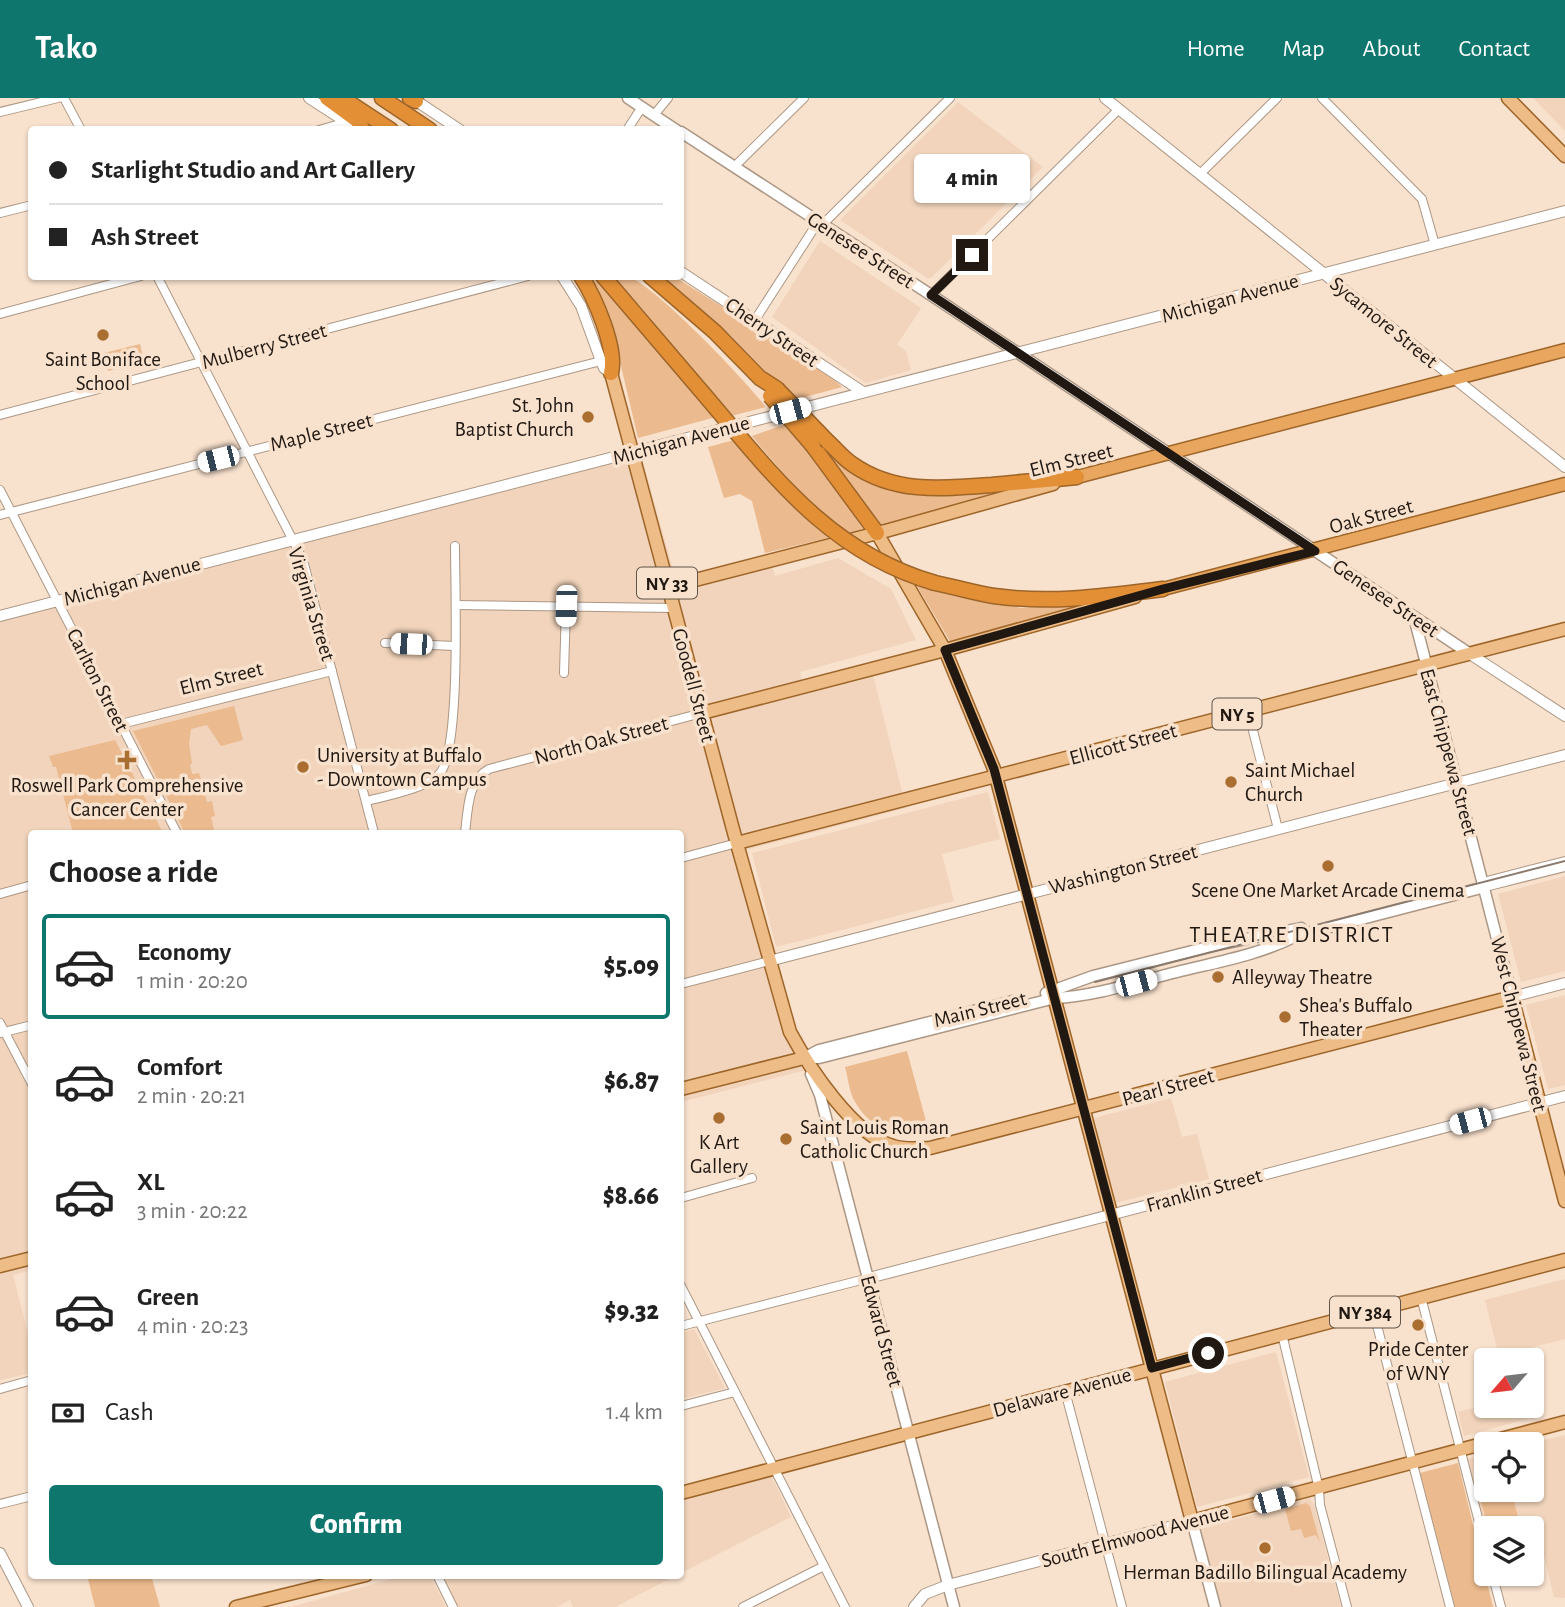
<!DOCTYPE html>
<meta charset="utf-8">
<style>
body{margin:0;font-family:"Alegreya Sans",sans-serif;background:#f6f6f6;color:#222;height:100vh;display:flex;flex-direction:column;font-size:26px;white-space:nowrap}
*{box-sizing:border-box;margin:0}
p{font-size:23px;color:#767676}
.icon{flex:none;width:38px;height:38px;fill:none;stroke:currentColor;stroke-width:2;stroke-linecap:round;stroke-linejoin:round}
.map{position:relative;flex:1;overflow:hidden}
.sheet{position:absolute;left:28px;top:732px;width:656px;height:749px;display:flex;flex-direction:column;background:#fff;border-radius:7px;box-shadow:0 2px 5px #0004}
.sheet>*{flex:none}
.hud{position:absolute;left:28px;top:28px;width:656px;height:154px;border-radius:7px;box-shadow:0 2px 5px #0004;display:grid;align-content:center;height:154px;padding:0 21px;background:#fff}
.needle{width:46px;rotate:242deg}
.fabs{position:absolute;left:1474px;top:1250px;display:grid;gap:14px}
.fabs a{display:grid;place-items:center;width:70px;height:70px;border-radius:7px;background:#fff;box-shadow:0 2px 5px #0004;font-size:35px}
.end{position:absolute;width:32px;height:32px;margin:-16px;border:9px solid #201811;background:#fff;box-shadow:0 0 0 4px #fff}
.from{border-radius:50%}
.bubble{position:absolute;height:49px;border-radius:7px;background:#fff;box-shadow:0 2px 5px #0004;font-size:23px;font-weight:800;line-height:49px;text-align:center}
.car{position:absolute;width:21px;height:42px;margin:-21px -10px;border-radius:9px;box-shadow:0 0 5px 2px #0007;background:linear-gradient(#fff 24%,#345 0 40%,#fff 0 76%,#345 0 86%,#fff 0)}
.hud b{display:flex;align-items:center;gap:24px;height:66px;font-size:26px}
.hud b+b{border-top:2px solid #e0e0e0}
.hud i{width:18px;height:18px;background:#222}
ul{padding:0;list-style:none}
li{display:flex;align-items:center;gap:21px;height:105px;margin:0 14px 10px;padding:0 7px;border:4px solid transparent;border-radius:7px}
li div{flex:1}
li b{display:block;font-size:26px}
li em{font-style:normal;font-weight:800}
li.on{border-color:#0f766e}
li>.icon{width:63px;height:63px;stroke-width:1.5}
h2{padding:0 21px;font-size:32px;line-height:84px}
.pay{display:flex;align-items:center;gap:18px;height:77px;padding:0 21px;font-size:26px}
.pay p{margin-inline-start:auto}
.button{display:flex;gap:14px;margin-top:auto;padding:14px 21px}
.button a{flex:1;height:80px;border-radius:7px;background:#0f766e;color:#fff;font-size:28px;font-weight:800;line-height:80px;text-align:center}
header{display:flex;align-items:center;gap:42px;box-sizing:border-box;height:98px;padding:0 35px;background:#0f766e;color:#fff}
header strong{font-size:33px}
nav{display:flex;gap:38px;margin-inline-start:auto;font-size:24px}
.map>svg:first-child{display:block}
</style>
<header>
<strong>Tako</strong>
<nav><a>Home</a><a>Map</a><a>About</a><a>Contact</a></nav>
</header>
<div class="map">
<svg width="1565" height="1509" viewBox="0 0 1565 1509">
<rect width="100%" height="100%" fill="#f8e1cd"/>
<g fill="#f1d4bb">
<polygon points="1533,0 1565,0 1565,33"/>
<polygon points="958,4 1043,69 931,180 927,180 840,122"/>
<polygon points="820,143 921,210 897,247 906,253 911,272 866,285 772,219"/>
<polygon points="638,347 676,482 769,457 775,478 838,460 891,491 916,542 800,574 802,583 870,565 906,710 746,752 806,972 681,1004 681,735 32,735 32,1172 13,1177 31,1247 31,1275 0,1282 0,513"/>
<polygon points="988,694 1000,741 942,756 954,803 776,849 752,755"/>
<polygon points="1565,778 1565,873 1521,884 1498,796"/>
<polygon points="1565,897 1565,987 1548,991 1526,907"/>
<polygon points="1171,1000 1182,1039 1197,1036 1209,1081 1115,1105 1094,1020"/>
<polygon points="1565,1181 1565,1241 1514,1254 1516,1262 1500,1262 1485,1202"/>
<polygon points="694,1231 725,1290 681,1301 681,1235"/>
<polygon points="1276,1254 1309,1379 1197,1409 1165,1284"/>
<polygon points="1486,1307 1528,1307 1531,1320 1464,1338 1458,1314"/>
<polygon points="1565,1337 1565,1500 1554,1499 1544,1458 1531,1461 1531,1430 1486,1430 1486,1434 1467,1361 1486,1357 1486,1391 1531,1391 1531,1346 1529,1346"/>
<polygon points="770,1375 791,1419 681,1475 681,1401"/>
<polygon points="1310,1400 1314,1407 1341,1509 1219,1509 1200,1431"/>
<polygon points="406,1477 430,1477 446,1509 291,1509"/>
<polygon points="442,1477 677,1477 615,1509 573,1509 570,1502 557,1509 452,1509"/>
</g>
<g fill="#ebba8e">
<polygon points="588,179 595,179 716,319 638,340 612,230"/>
<path d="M612,179C616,179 623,177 628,179C652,184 748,285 766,309L731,318L640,208Z"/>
<polygon points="662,179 675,179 824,273 842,289 794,302 731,238"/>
<polygon points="140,246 144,264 108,273 104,255"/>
<path d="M786,326L817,363L863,431L847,435C810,407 781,374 752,338Z"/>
<polygon points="734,342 828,440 765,455 752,403 740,396 724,400 708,349"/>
<polygon points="828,358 852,372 908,393 947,397 1001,393 885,427 879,426"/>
<polygon points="917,488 954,498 1022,510 1094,505 951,545"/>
<polygon points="234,608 243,642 221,648 207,627 191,631 189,646 192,665 190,667 192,676 199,675 207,704 212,703 215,718 211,719 215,735 185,735 133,633"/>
<polygon points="115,642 163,735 73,735 56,669 53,669 49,658"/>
<path d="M907,953L927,1027L934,1026L937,1037C905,1043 870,1033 854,1002C849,993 848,979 845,969Z"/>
<polygon points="1458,1365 1493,1509 1455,1509 1420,1375"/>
<polygon points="1486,1390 1511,1393 1521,1430 1488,1430 1478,1392"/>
<polygon points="1306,1405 1310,1408 1320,1445 1316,1437 1304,1440 1301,1431 1291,1433 1285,1411"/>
<polygon points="87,1477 151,1477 160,1509 95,1509"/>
</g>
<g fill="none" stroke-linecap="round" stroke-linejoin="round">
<g stroke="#ac9784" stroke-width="10">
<g id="minor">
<polyline points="64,0 81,32"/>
<polyline points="1322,0 1422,101 1435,147"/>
<polyline points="0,14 58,0"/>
<polyline points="654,17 668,0"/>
<polyline points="319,32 347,24"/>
<polyline points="627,32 642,9"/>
<polyline points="734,69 804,0"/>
<polyline points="1200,76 1277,0"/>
<polyline points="0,115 32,107"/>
<polyline points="822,127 950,0"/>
<polyline points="157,178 303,462 374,735"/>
<polyline points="931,197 1119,11"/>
<polyline points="0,216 141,178"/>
<polyline points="755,222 818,124"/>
<polyline points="0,317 528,178"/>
<polyline points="0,392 177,735"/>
<polyline points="0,417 601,263"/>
<polyline points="456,507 673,510"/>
<polyline points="385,545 455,548"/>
<polyline points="564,575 566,508"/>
<polyline points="1248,613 1278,731"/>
<polyline points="121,626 332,573"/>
<path d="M367,703C386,698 430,690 441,674C461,644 455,490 455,448"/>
<path d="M465,735C468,713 467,683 489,671L702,615"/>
<polyline points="681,760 737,745"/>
<polyline points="1483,784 1565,763"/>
<polyline points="1485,789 1565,769"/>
<polyline points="0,796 32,787"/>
<polyline points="681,886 769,863"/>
<polyline points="0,925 32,986"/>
<polyline points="0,935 32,927"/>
<polyline points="681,1100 752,1080"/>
<polyline points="681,1188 845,1509"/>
<polyline points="1421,1199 1486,1451"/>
<polyline points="1373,1212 1450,1509"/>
<polyline points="681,1228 869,1180"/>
<polyline points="1282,1236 1319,1391 1320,1407 1347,1509"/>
<polyline points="0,1291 32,1282"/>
<polyline points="1065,1293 1122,1509"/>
<polyline points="681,1308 735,1294"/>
<polyline points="0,1406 32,1398"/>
<polyline points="1492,1475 1501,1509"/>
<polyline points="437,1477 453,1509"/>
<polyline points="743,1509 824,1468"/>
</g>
</g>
<g stroke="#ac9784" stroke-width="12">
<g id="tertiary">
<polyline points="309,0 354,29 363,30"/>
<polyline points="412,0 460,32"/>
<polyline points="1105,0 1565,369"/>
<polyline points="681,174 863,294"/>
<polyline points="562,178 581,208 601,263 604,270 611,275"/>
<polyline points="0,518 1565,113"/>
<polyline points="1470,556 1565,618"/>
<polyline points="769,863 1565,657"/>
<polyline points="1512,899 1565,885"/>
<polyline points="869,1180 1565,998"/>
<polyline points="0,1455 28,1509"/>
<polyline points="914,1509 925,1496 948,1487 1192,1423"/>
</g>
</g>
<g stroke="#ac9784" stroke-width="13">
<g id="secondary">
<polyline points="628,0 676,32"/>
<polyline points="681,34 931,197 1470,556"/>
<polyline points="1414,519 1512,899"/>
<polyline points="1046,895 1093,878 1212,848 1301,830"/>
<polyline points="806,959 819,952 1013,903"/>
<path d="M804,960H819L1055,900C1096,898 1137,884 1177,874C1217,864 1259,857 1296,838L1485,789"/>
<polyline points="811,976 820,997 954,1509"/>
<polyline points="1192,1423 1215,1509"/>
</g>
</g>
<g stroke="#9e6529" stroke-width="15">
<g id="primary">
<polyline points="1508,0 1565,58"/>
<path d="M611,275L734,735L790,934C809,969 853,1037 893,1048C905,1052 918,1050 930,1050L1512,899L1565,1103"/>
<polyline points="877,435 945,552 994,671 1192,1423 1565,1324"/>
<polyline points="668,489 889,432 1053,386"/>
<polyline points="702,615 945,552 1135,499"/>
<polyline points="737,745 1565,531"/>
<polyline points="681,991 804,960"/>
<polyline points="0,1168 32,1160"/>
<polyline points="681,1395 1565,1162"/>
<polyline points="236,1509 366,1477"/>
</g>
</g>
<g stroke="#9e6529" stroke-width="15">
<g id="trunk">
<polyline points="1077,379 1565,252"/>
<polyline points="1163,491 1565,386"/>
</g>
</g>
<g stroke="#9e6529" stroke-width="17">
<g id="motorway">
<polyline points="327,0 357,22 362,30"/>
<polyline points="342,0 391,32"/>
<polyline points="382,0 430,32"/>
<polyline points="410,0 416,3"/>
<path d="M581,178C595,200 617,250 611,275"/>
<polyline points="603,178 708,301"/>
<polyline points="650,178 715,234 760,280 777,291"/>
<path d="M828,344C836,351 843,360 852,366C894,396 943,391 992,387C1020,384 1049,382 1077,379"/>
<polyline points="813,348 877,435"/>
<path d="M935,485C955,489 974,495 994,498C1051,506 1107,498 1163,491"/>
</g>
</g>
<use href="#minor" stroke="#fff" stroke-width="8"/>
<use href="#tertiary" stroke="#fff" stroke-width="10"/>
<use href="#secondary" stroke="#fff" stroke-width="10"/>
<use href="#primary" stroke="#eebc86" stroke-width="12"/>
<use href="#trunk" stroke="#e8a65e" stroke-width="12"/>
<use href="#motorway" stroke="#e28f36" stroke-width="14"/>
<polyline stroke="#8b7b6e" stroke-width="2" points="1095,884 1565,763"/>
<g stroke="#9e6529" stroke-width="17" stroke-linecap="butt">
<g id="motorway-bridge">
<polyline points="777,291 828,344"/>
<polyline points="770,298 813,348"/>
<path d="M708,301C775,380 831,455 935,485"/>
</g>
</g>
<use href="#motorway-bridge" stroke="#e28f36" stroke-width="14"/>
</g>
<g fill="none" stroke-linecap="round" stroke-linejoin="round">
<polyline stroke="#201811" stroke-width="9" points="972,157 931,197 1315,453 1163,491 945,552 994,671 1152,1270 1208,1255"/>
</g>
<g fill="#aa6e30" stroke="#f8e1cd" stroke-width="2.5">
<circle cx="103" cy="237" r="7"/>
<circle cx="588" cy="319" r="7"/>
<path d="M123.5 651.5h7v7h7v7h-7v7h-7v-7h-7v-7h7z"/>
<circle cx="303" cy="669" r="7"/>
<circle cx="1231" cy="684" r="7"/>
<circle cx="1328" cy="768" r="7"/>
<circle cx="1218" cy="879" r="7"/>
<circle cx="1285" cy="919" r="7"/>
<circle cx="719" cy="1020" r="7"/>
<circle cx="786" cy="1041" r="7"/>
<circle cx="1418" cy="1227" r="7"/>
<circle cx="1265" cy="1450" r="7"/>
</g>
<g text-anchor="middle" stroke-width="7" stroke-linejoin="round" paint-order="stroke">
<g fill="#f8e1cd" stroke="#615449" stroke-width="2">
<rect x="637" y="469.5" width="60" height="31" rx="5"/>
<rect x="1212.5" y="600.5" width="49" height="31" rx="5"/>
<rect x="1330" y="1198.5" width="70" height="31" rx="5"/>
</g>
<g font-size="19" font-weight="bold" fill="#201811">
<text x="667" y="492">NY 33</text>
<text x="1237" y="623">NY 5</text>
<text x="1365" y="1221">NY 384</text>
</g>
<g font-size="21" fill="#201811" stroke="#f8e1cd">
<text transform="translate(861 152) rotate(33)" y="7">Genesee Street</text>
<text transform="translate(1230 200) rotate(-15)" y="7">Michigan Avenue</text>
<text transform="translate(1384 224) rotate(39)" y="7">Sycamore Street</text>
<text transform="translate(772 234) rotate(34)" y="7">Cherry Street</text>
<text transform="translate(264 248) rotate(-15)" y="7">Mulberry Street</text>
<text transform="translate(321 334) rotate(-14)" y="7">Maple Street</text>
<text transform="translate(681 342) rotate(-15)" y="7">Michigan Avenue</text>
<text transform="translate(1071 362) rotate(-14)" y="7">Elm Street</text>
<text transform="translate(1371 418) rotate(-15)" y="7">Oak Street</text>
<text transform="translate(132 483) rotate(-15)" y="7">Michigan Avenue</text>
<text transform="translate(1386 500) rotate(34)" y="7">Genesee Street</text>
<text transform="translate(312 506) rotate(73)" y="7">Virginia Street</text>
<text transform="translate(221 580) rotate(-14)" y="7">Elm Street</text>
<text transform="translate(98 582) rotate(63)" y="7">Carlton Street</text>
<text transform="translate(694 587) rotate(75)" y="7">Goodell Street</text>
<text transform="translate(601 642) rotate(-15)" y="7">North Oak Street</text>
<text transform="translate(1123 646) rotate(-15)" y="7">Ellicott Street</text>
<text transform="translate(1449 654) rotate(75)" y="7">East Chippewa Street</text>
<text transform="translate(1123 771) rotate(-14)" y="7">Washington Street</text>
<text transform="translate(980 911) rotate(-14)" y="7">Main Street</text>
<text transform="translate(1519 926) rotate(76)" y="7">West Chippewa Street</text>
<text transform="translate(1168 989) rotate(-15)" y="7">Pearl Street</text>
<text transform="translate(1204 1092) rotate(-15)" y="7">Franklin Street</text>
<text transform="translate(882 1233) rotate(75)" y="7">Edward Street</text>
<text transform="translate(1062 1294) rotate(-15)" y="7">Delaware Avenue</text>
<text transform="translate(1135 1438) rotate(-15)" y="7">South Elmwood Avenue</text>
</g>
<g font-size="21" fill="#201811" stroke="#f8e1cd">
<text x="103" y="268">Saint Boniface<tspan x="103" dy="24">School</tspan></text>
<text x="574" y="314" text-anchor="end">St. John<tspan x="574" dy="24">Baptist Church</tspan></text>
<text x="317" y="664" text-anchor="start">University at Buffalo<tspan x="317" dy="24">- Downtown Campus</tspan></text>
<text x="1245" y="679" text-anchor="start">Saint Michael<tspan x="1245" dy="24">Church</tspan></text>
<text x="127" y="694">Roswell Park Comprehensive<tspan x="127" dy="24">Cancer Center</tspan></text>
<text x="1328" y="799">Scene One Market Arcade Cinema</text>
<text x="1232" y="886" text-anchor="start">Alleyway Theatre</text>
<text x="1299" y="914" text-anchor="start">Shea's Buffalo<tspan x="1299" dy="24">Theater</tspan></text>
<text x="800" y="1036" text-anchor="start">Saint Louis Roman<tspan x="800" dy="24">Catholic Church</tspan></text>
<text x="719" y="1051">K Art<tspan x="719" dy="24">Gallery</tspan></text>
<text x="1418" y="1258">Pride Center<tspan x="1418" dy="24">of WNY</tspan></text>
<text x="1265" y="1481">Herman Badillo Bilingual Academy</text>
</g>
<g font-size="23" letter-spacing="2" fill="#201811" stroke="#f8e1cd">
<text x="1292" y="844">THEATRE DISTRICT</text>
</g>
</g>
</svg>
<div class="fabs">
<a><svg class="needle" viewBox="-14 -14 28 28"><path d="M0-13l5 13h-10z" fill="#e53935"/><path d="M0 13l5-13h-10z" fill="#767676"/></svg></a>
<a><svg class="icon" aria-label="locate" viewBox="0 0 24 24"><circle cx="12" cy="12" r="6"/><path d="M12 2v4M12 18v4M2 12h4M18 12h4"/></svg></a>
<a><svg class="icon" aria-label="layers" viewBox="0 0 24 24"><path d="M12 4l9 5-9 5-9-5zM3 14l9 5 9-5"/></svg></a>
</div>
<i class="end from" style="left:1208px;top:1255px"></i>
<i class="end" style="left:972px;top:157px"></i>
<div class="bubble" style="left:914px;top:56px;width:116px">4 min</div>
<i class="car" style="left:790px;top:313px;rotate:75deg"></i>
<i class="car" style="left:218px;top:361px;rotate:256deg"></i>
<i class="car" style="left:566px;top:508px;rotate:182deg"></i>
<i class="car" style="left:411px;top:546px;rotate:272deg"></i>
<i class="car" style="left:1136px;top:885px;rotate:75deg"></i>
<i class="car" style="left:1470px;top:1023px;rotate:255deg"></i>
<i class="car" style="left:1274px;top:1402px;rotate:75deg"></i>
<div class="hud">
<b><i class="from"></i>Starlight Studio and Art Gallery</b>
<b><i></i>Ash Street</b>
</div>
<section class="sheet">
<h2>Choose a ride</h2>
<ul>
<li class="on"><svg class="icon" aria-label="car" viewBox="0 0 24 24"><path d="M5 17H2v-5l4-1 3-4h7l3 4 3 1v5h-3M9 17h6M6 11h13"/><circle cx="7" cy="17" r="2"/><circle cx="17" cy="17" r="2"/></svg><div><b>Economy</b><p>1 min · 20:20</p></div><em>$5.09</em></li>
<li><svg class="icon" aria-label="car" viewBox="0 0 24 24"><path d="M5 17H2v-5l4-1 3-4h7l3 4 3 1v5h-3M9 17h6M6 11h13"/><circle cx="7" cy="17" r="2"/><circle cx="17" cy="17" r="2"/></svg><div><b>Comfort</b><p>2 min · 20:21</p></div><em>$6.87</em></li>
<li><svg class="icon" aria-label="car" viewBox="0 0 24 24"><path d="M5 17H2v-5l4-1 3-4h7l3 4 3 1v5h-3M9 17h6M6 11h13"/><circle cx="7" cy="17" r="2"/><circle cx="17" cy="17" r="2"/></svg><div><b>XL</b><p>3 min · 20:22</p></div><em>$8.66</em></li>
<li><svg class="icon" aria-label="car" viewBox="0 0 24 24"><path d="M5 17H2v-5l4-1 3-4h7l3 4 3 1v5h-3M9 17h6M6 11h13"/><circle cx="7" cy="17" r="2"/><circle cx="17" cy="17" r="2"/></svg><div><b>Green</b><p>4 min · 20:23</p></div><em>$9.32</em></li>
</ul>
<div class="pay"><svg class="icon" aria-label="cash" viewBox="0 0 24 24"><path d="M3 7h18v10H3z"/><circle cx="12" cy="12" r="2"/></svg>Cash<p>1.4 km</p></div>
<div class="button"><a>Confirm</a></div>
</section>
</div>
